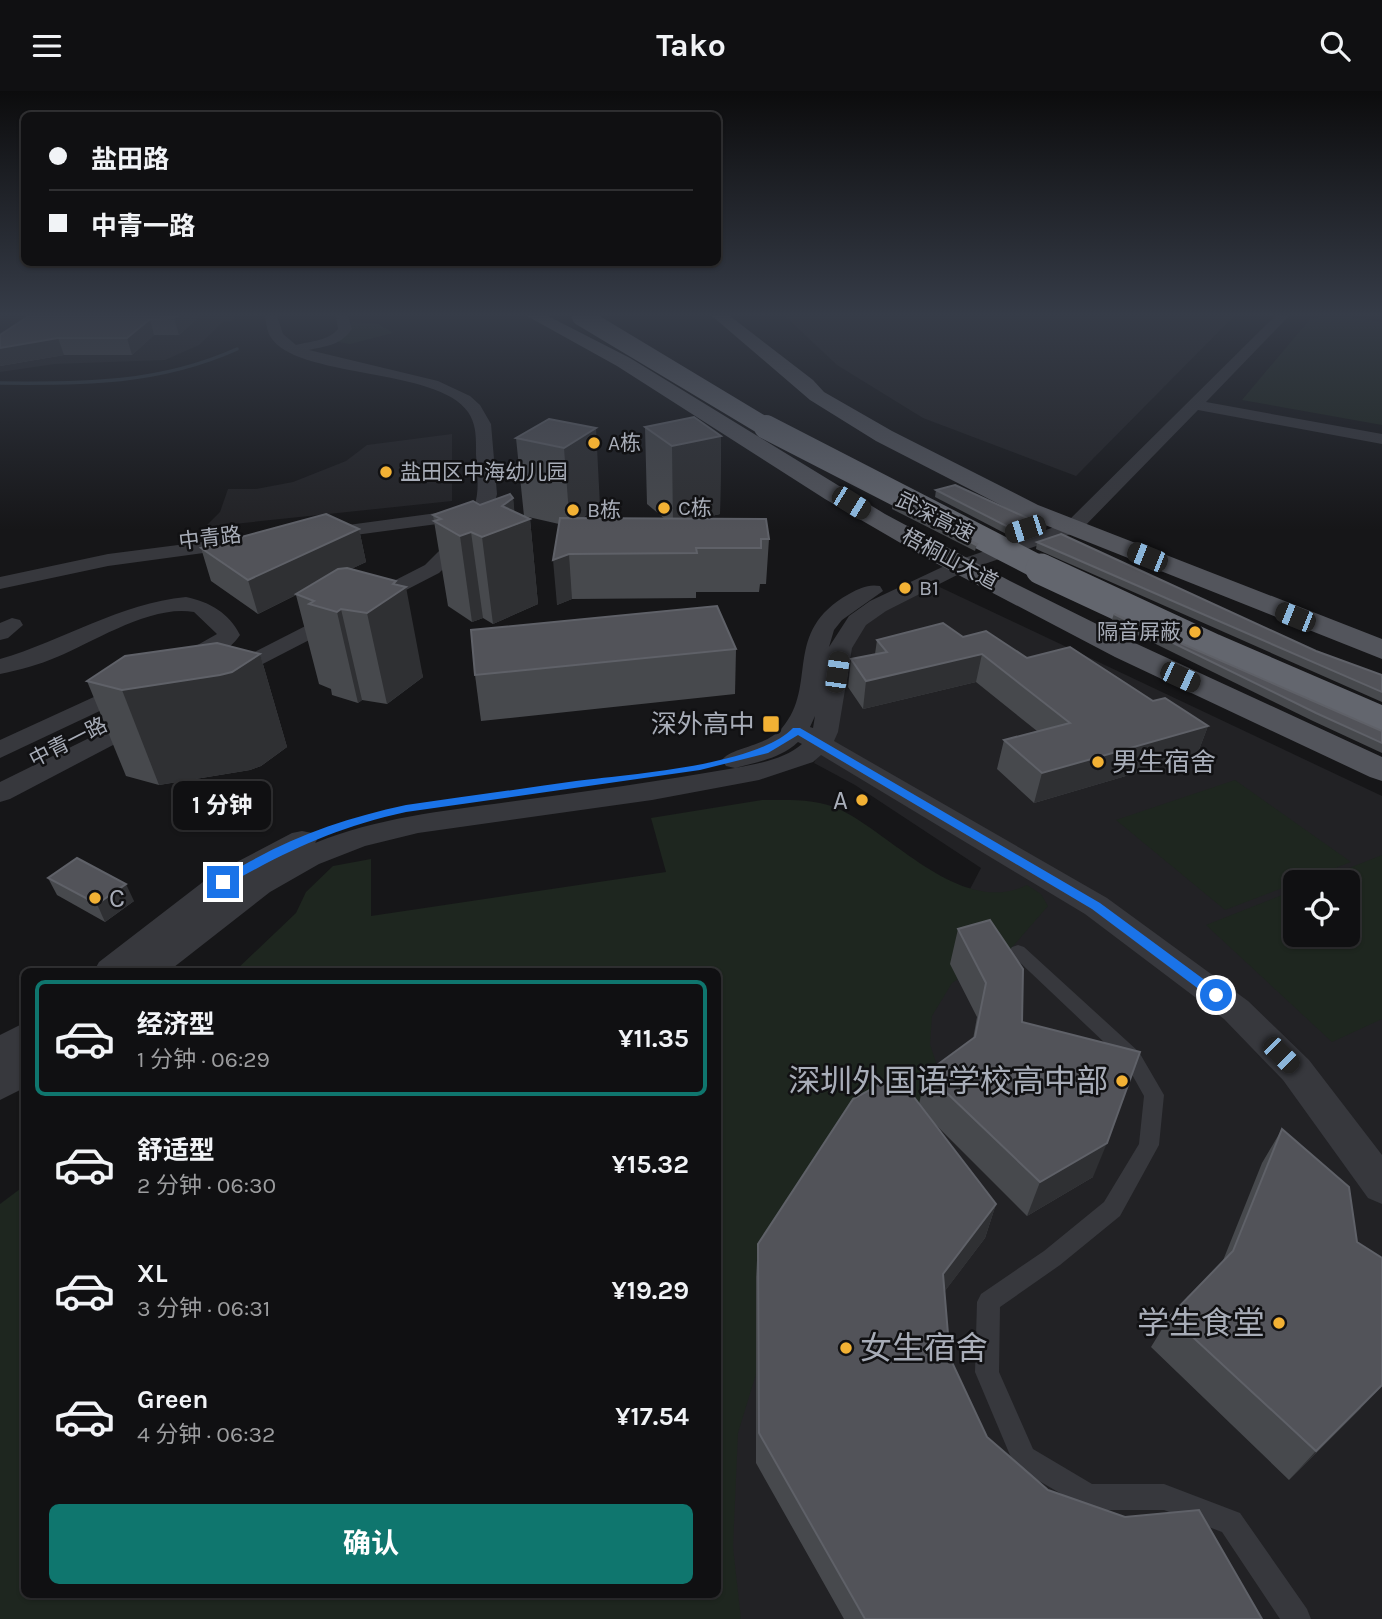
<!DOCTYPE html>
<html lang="zh">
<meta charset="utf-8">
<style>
body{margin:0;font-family:Karla,"Noto Sans SC",sans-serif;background:#19191b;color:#f1f3f6;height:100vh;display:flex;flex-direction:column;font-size:26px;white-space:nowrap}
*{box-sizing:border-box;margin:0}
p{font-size:23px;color:#9c9d9f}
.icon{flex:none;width:38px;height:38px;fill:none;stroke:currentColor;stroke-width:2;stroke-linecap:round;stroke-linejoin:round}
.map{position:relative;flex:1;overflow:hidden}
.side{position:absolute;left:21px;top:877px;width:700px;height:630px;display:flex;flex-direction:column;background:#101012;border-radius:10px;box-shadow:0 2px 5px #0004,0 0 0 2px #303032}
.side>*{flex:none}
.hud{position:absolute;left:21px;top:21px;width:700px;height:154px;border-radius:10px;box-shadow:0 2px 5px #0004,0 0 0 2px #303032;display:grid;align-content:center;height:154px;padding:0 28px;background:#101012}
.buttons{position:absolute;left:1283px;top:779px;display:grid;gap:14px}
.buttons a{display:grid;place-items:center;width:77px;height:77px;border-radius:10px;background:#101012;box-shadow:0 2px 5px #0004,0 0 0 2px #303032;font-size:35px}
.end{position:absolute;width:32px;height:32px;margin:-16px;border:9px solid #1a73e8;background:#fff;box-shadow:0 0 0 4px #fff}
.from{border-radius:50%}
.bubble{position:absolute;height:49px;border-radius:10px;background:#101012;box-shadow:0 2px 5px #0004,0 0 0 2px #303032;font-size:23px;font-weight:700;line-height:49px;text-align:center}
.car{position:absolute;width:21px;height:42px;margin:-21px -10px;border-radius:9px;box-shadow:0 0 5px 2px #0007;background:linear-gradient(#222 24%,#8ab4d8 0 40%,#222 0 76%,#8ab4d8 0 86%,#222 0)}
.hud b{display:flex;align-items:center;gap:24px;height:66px;font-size:26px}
.hud b+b{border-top:2px solid #303032}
.hud i{width:18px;height:18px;background:#f1f3f6}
ul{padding:12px 0 0;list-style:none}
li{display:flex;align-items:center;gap:21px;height:116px;margin:0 14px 10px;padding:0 14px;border:4px solid transparent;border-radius:10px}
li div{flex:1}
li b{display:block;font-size:26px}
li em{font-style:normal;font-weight:700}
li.on{border-color:#0f766e}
li>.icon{width:63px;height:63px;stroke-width:1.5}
.action{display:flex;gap:14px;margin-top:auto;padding:14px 28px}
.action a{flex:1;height:80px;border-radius:10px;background:#0f766e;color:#fff;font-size:28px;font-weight:700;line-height:80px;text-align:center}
header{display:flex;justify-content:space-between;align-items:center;height:91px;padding:0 28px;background:#101012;font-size:32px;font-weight:700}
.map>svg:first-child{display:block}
</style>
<header><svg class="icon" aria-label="menu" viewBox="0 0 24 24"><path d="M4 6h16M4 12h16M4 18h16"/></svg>Tako<svg class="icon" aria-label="search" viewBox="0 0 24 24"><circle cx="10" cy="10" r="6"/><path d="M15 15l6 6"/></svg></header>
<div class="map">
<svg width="1382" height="1528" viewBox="0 0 1382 1528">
<rect width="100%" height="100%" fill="#161618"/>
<g fill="#222225" fill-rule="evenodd">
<polygon points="0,225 236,225 232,230 223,231 199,254 165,269 55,273 0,281"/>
<polygon points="785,225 1234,225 1076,385 923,327 837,274"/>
<polygon points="452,343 452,410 205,436 220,421 228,398 256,398 293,391 346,370 367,354"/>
<path d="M929,491L1382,705V1528H713L718,1503V1228L924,886L981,777L855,694L814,672L832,628L860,520ZM1295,791H1348V844H1295Z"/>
</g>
<g fill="#1e261f">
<polygon points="1341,225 1382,231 1382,334 1242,309 1311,227"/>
<polygon points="353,231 379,233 393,242 350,253 333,250"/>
<polygon points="1235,689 1351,771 1225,819 1116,729"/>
<path d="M762,709C788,709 817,707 841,719C894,745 962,826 1027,794L1041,803L1048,815L1001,869L976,876L952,892L932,925L930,953L942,990L945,1014L932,1043L763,1260L738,1342L733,1456L741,1528H0V1113L24,1095V1503H718V880H235L296,822L306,801L333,775L371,768V825L666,781L651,727Z"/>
<polygon points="1382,764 1382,928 1332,951 1206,834 1295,799 1295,844 1348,844 1348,791 1314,791"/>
</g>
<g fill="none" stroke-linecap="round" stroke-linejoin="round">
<path stroke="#2c353c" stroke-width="3.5" d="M0,292C84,293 159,293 237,258"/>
<polygon fill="#37383d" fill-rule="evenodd" points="1018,854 1024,856 1139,961 1164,1004 1159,1054 1120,1125 1060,1174 1000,1216 999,1281 1033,1358 1092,1393 1164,1393 1240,1422 1307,1518 1311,1528 1280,1528 1222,1441 1164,1419 1089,1419 1015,1376 975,1281 977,1211 981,1203 1044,1160 1104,1111 1139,1053 1144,1005 1125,971 1012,864 1009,860 1012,856"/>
<g fill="#37383d" fill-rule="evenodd">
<path d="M265,225H277L283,243L296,254C311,250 328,250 338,238L336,225H348L352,238C341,254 327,255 309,259L438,290L470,305L480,314L491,333L497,403L493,419L475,447L439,482L224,593L215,591L212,586L215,581L425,474L460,439L467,429L318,449L311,447L308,443L311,439L474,417C480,399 477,382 476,363C476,349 477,334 468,321C438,276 294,288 270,245C267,240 266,231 265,225Z"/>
<path d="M1275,225H1289L1206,311L1382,343V353L1198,319L1080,440L967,479L886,520L866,534L852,557L838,641L834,650L1107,807L1248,910L1309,969L1382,1064V1113L1368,1107L1283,989L1224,928L1085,823L821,664L813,671L759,689L652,709L418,742L365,755L319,773L270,801L169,880H94L99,871L212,784L292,742L302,740L312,742L317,749L315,752C376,727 443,720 508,711C584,701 659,690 735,677L726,675L722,669C731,656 766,656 782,637C819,594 781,541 849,503C860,497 868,493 880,495L883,500L842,529L834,539L829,556L849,525L870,510L953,471L1066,432ZM815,625L813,637L810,636ZM798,651L802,653C785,668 757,673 735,677C758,671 781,667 798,651Z"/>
<polygon points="248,445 255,447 258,451 255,455 108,475 0,498 0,486 108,463"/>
<path d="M186,506C210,511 229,522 240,544C229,561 198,580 178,575L174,570L178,565L217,543L194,521C152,513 95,550 57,566C39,574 19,579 0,583V568C63,550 120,512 186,506Z"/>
<polygon points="12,527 20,529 23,534 8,547 0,549 0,532"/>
<polygon points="131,589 140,591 143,596 140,601 0,667 0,649"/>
<polygon points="146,619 155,622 159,627 155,632 10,708 0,711 0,691"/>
<polygon points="24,932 24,997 0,1009 0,944"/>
</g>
<g fill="#53555c" fill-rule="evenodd">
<polygon points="527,225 548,225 630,267 885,423 1010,490 1137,553 1382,666 1382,690 1370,686 1115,566 928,468 825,408 617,275"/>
<polygon points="712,225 730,225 813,289 824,301 892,340 1038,414 1382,548 1382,568 1020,424 876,350 810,309"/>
</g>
<polyline stroke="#63666e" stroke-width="19" points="581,225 769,338"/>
<polyline stroke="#63666e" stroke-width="24" points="766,336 1044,479"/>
<polyline stroke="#63666e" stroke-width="31" points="1041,478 1213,558 1382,631"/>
</g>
<g fill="#47494d">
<polygon points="29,225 200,225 179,244 154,244 132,264 64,264 0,275 0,244"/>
<polygon points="549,328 600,415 582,427 665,428 647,413 645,336 721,345 720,423 698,428 769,448 766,493 760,493 759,501 696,501 696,507 572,508 557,514 559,433 524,425 516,347"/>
<polygon points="936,399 1038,432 1036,439 1014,447 935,406"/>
<polygon points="513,407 514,421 530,428 538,513 493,533 483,527 472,531 448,515 433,424"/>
<polygon points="893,411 977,453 975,460 892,418"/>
<polygon points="359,438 366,471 351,478 397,494 423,586 387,613 362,609 358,612 332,604 331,598 319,593 296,504 258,523 211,490 201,457"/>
<polygon points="1037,451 1316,560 1382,584 1382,611 1036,458"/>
<polygon points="1114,523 1382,640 1382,662 1313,630 1111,531"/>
<polygon points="963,546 1153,610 1208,635 1197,664 1034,712 997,678 1004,649 1037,640 976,591 863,618 848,596 851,568 875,563 877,549"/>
<polygon points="736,558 735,603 481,630 475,584"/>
<polygon points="260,563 287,656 261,675 250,679 159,694 126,685 87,590"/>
<polygon points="48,787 134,810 105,831 57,804"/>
<polygon points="958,838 1022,931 1093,1086 1027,1125 935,1033 996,1113 985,1147 944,1201 950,1267 987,1346 1048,1399 1262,1528 844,1528 756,1372 756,1186 758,1153 919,1013 926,982 973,948 977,926 950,873"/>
<polygon points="1282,1038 1361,1317 1289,1389 1151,1256 1170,1225 1222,1172 1262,1072"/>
</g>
<g fill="#2f3033">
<polygon points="177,225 200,225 179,244 174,227"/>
<polygon points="150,228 154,244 132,264 127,247"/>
<polygon points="58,247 64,264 0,275 0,257"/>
<polygon points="596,337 600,415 570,436 564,357"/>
<polygon points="721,345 720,423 673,434 672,355"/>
<polygon points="513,407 516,434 530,428 538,513 493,533 482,446 502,415"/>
<polygon points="1038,432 1036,439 1014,447 1016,440"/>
<polygon points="359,438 366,471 298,503 296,503 296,504 258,523 248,489"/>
<polygon points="471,441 483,527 472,531 460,445"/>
<polygon points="569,463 572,508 557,514 553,469"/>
<polygon points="396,490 398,502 406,496 423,586 387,613 367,522 393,493"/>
<polygon points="341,518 362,609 358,612 337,521"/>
<polygon points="260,563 287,656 261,675 250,679 159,694 122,599"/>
<polygon points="982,563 976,591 863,618 866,590"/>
<polygon points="1208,635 1197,664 1034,712 1042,682"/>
<polygon points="126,793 134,810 105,831 97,813"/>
<polygon points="1107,1052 1093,1086 1027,1125 1040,1091"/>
<polygon points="996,1113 985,1147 933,1216 943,1183"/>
<polygon points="1382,1295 1361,1317 1289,1389 1316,1360"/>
</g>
<g fill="#525359" stroke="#5f6168" stroke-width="2">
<polygon points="29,225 177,225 174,227 150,228 127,247 58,247 0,257 0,244"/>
<polygon points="694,326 721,345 672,355 645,336"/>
<polygon points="549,328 596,337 564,357 516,347"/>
<polygon points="955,394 1038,432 1016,440 936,399"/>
<polygon points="510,403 513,407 502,415 530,428 482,446 471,441 460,445 434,430 441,428 433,424 473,410 480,414"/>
<polygon points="893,411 977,453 976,454"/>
<polygon points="326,423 359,438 248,489 201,457"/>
<polygon points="560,427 766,428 769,448 761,448 761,457 696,457 697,462 569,463 553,469"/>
<polygon points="1061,443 1316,560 1382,584 1382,601 1037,451"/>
<polygon points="347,477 396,490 393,493 406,496 367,522 341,518 337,521 309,513 314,510 296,503 338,478"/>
<polygon points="717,515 736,558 475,584 471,539"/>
<polygon points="1114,523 1382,640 1382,652 1316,622"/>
<polygon points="943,532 963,546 986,540 1027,567 1070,556 1153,610 1165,607 1208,635 1042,682 1004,649 1070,632 982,563 866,590 851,568 887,561 877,549"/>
<polygon points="217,552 260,563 232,581 220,584 122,599 87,590 125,565"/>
<polygon points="77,767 126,793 97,813 48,787"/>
<polygon points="990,829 1023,878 1022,931 1140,961 1107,1052 1040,1091 926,982 975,946 986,892 958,838"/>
<polygon points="897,984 996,1113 943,1183 950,1267 987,1346 1048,1399 1125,1426 1199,1419 1262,1528 865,1528 759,1342 758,1153 853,1008"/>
<polygon points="1282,1038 1349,1096 1357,1151 1382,1167 1382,1294 1316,1360 1170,1225 1233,1160"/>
</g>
<linearGradient id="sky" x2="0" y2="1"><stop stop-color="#0c0c0d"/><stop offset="0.51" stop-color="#363c48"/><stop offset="1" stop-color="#363c48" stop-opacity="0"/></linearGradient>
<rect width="1382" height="439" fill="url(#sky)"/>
<path fill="#1a73e8" d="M793,637H800L1100,812L1221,901V908H1212L1092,818L798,644L768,662L700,679L406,721C337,736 288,759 227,794H219L217,791C225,782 239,777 249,771C299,743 350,726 406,714C463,706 520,698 576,690C630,683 756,675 793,637Z"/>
<g fill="#f2b134" stroke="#111113" stroke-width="2.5">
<circle cx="594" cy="352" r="7"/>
<circle cx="386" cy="381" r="7"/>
<circle cx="664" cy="417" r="7"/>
<circle cx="573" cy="419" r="7"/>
<circle cx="905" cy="497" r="7"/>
<circle cx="1195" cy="541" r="7"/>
<rect x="762" y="624" width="18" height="18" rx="3.5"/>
<circle cx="1098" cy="671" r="7"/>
<circle cx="862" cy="709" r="7"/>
<circle cx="95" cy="807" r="7"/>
<circle cx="1122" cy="990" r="7"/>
<circle cx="1279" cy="1232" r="7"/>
<circle cx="846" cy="1257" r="7"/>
</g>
<g text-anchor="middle" stroke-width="5" stroke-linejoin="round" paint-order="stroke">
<g font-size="21" fill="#a8adb8" stroke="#111113" text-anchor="start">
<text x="608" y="359">A栋</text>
<text x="400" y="388">盐田区中海幼儿园</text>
<text x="678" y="424">C栋</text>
<text x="587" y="426">B栋</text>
<text x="919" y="504">B1</text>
<text x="1181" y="548" text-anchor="end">隔音屏蔽</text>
</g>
<g font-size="21" fill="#a8adb8" stroke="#111113">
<text transform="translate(935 426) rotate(27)" y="7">武深高速</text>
<text transform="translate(210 447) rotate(-7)" y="7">中青路</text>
<text transform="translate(950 468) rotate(28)" y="7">梧桐山大道</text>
<text transform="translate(68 651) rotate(-27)" y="7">中青一路</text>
</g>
<g font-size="26" fill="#a8adb8" stroke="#111113" text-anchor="end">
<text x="755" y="642">深外高中</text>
<text x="1112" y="680" text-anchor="start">男生宿舍</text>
<text x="848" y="718">A</text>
<text x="109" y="816" text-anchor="start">C</text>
</g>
<g font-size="32" fill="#a8adb8" stroke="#111113" text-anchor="end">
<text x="1108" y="1001">深圳外国语学校高中部</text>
<text x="1265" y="1243">学生食堂</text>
<text x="860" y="1268" text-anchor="start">女生宿舍</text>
</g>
</g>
</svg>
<div class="buttons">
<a><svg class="icon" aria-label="locate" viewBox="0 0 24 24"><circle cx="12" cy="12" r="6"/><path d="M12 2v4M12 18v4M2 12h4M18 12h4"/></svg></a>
</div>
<i class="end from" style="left:1216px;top:904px"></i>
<i class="end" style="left:223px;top:791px"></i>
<div class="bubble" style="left:173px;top:690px;width:98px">1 分钟</div>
<i class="car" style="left:851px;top:412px;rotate:122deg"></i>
<i class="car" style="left:1025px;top:438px;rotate:252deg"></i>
<i class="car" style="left:1147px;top:466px;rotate:292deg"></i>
<i class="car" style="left:1295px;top:526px;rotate:292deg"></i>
<i class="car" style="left:837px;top:581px;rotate:8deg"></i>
<i class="car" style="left:1180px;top:586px;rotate:115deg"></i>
<i class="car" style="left:1281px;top:964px;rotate:135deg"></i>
<div class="hud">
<b><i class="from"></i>盐田路</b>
<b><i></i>中青一路</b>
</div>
<section class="side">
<ul>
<li class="on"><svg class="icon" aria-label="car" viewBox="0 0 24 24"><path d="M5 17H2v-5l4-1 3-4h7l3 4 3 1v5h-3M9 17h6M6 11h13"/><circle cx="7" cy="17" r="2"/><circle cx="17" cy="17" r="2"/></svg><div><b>经济型</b><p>1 分钟 · 06:29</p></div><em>¥11.35</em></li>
<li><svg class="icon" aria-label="car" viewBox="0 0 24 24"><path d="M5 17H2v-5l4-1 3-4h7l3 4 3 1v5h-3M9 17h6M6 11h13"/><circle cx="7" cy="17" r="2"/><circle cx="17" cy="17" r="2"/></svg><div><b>舒适型</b><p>2 分钟 · 06:30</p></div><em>¥15.32</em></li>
<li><svg class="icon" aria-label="car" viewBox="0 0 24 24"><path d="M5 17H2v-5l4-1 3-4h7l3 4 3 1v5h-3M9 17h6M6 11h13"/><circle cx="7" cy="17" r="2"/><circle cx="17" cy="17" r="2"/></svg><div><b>XL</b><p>3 分钟 · 06:31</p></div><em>¥19.29</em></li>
<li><svg class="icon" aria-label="car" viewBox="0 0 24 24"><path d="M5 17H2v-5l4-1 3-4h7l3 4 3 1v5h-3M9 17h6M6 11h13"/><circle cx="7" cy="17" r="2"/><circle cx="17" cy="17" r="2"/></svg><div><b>Green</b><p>4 分钟 · 06:32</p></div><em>¥17.54</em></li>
</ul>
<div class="action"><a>确认</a></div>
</section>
</div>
